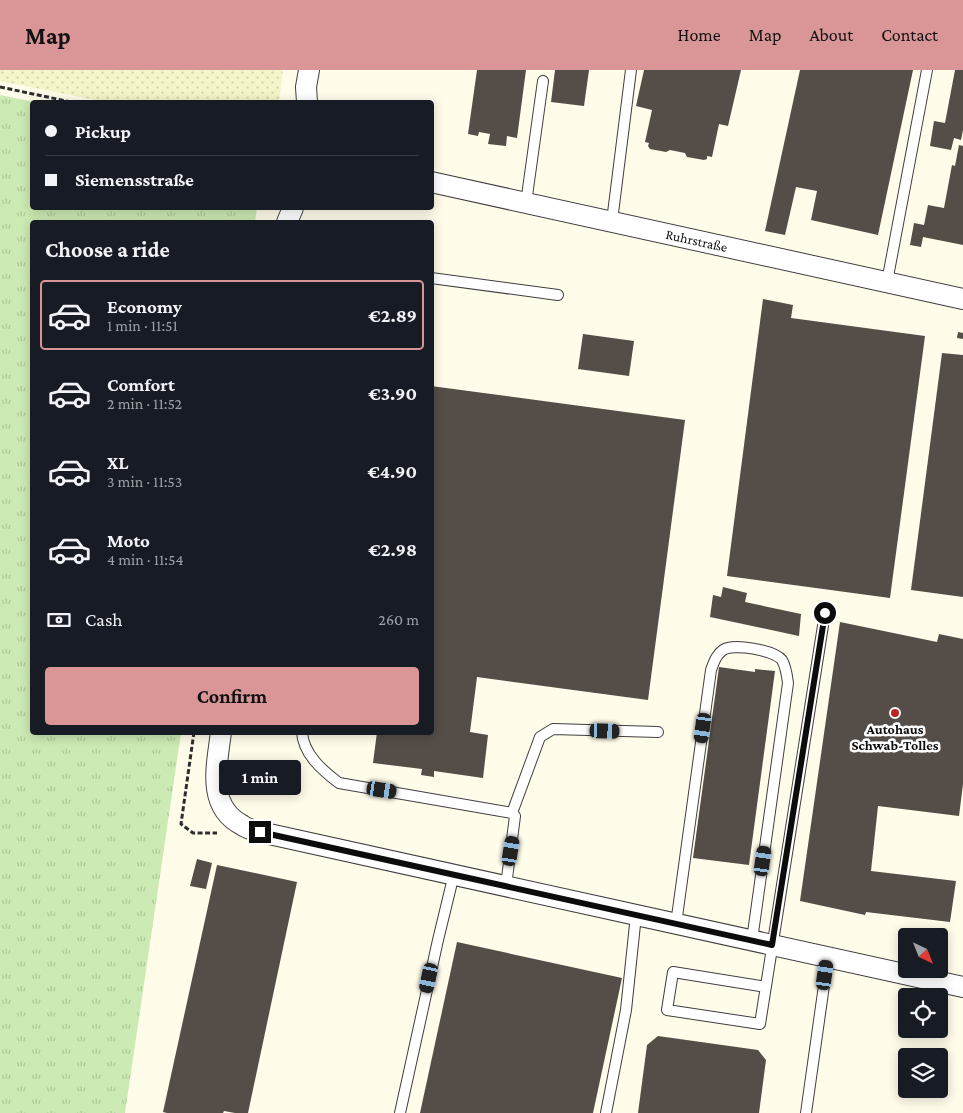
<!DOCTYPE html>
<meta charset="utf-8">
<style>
body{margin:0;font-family:"Crimson Pro",serif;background:#20242c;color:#f1f3f6;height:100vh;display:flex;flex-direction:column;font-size:19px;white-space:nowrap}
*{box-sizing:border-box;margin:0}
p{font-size:16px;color:#9ea1a6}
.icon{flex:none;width:28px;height:28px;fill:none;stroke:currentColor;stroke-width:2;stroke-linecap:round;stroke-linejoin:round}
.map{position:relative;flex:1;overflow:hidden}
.drawer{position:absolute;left:30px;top:150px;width:404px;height:515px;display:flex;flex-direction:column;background:#171b24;border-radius:5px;box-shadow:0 2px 12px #0003}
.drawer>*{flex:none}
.hud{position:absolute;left:30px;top:30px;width:404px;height:110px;border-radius:5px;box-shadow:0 2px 12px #0003;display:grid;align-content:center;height:110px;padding:0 15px;background:#171b24}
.needle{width:32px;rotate:137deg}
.fabs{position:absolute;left:898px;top:858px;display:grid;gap:10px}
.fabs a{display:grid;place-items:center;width:50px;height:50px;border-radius:5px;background:#171b24;box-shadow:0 2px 12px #0003;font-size:25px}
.end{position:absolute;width:22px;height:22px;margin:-11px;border:6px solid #0c0c0c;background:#fff;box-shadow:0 0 0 2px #fff}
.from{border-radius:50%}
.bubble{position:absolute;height:35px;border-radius:5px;background:#171b24;box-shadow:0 2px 12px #0003;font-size:16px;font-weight:700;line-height:35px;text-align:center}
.car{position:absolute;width:15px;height:30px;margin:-15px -8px;border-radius:6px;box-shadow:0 0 4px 1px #0007;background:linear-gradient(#222 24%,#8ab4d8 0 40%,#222 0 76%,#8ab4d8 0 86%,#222 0)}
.hud b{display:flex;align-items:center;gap:18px;height:48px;font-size:19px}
.hud b+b{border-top:1px solid #363941}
.hud i{width:12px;height:12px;background:#f1f3f6}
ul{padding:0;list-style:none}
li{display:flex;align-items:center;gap:15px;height:70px;margin:0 10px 8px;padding:0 5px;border:2px solid transparent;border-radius:5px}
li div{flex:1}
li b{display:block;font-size:19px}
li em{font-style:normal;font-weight:700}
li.on{border-color:#da9596}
li>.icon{width:45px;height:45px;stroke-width:1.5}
h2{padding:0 15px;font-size:22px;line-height:60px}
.pay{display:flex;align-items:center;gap:12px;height:55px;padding:0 15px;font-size:19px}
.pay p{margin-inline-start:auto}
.button{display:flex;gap:10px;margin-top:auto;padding:10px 15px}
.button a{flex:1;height:58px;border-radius:5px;background:#da9596;color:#111;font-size:20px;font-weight:700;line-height:58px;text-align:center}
header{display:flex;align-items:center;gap:30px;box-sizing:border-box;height:70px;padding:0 25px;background:#da9596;color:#111}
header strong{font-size:24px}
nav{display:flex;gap:28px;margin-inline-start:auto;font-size:18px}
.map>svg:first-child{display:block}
</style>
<header>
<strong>Map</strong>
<nav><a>Home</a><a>Map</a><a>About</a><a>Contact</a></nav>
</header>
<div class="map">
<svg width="963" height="1043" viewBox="0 0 963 1043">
<defs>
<pattern id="farmland-dots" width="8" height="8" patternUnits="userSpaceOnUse" patternTransform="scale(1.25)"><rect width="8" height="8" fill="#f5f5ca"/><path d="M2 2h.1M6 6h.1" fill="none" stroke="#d1d1ac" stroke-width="1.8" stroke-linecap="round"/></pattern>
<pattern id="grass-tufts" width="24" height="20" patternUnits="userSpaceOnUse" patternTransform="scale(1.25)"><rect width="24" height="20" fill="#cceab3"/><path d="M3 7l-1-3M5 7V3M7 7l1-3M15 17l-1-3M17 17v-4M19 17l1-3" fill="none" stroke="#aec899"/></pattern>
</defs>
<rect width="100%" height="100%" fill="#fffcea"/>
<polygon fill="url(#farmland-dots)" points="0,0 283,0 279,32 105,32 0,11"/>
<polygon fill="url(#grass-tufts)" points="0,25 35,32 32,32 32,138 257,138 255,152 32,152 32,662 181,663 125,1043 0,1043"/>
<g fill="#544d48">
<polygon points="477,0 526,0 517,68 507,66 506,76 488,74 490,64 479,62 478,66 468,64"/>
<polygon points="555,0 589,0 584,36 551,32"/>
<polygon points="644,0 741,0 728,56 719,54 712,87 707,86 707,89 704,90 687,87 685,83 670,80 666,82 650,79 648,76 649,73 645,72 652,40 636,36"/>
<polygon points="800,0 913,0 878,165 811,150 817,121 796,117 785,165 765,161"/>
<polygon points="955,0 963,0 963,60 961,70 954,68 951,80 930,76 934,51 945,53"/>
<polygon points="959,75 963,76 963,175 923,167 921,177 910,175 914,153 924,155 928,135 944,138 952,95 955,96"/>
<polygon points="763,229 793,235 791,248 925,266 890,528 727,506"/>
<polygon points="958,262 963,263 963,269 957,268"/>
<polygon points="583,264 634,271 629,306 578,299"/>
<polygon points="942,283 963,285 963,527 911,520"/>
<polygon points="431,316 685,350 648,630 477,607 470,662 488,665 483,708 434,701 434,707 421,705 422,699 373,693 377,662 431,662"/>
<polygon points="723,517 747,523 745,532 801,544 799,566 710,547 713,525 721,527"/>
<polygon points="840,552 937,572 939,564 963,569 963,714 959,746 878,736 871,801 956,811 950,852 866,842 865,845 800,831"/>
<polygon points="719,597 755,602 755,599 775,601 749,795 693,788"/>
<polygon points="197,789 212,793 206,819 190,816"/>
<polygon points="217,795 297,812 248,1043 235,1043 224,1041 223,1043 167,1043 163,1042"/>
<polygon points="457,872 622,908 593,1043 420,1043"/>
<polygon points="658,966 758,980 766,990 759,1043 638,1043 647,975"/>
</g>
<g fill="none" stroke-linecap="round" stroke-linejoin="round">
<g stroke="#3f3f3f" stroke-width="12">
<g id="service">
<polyline points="526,133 543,11"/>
<polyline points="612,151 631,0"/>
<polyline points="431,208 558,225"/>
<polyline points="887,212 927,0"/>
<path d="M302,662C303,684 323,701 339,713L512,743L515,746L506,816"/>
<polyline points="512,743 540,667 553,659 658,662"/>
<path d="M676,854L711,600C714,592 716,585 723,580C733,573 774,580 782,590C786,597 787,605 788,613L752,870"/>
<polyline points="766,917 673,902 667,940 760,954 825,543"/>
<polyline points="400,1043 438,870 454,804"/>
<polyline points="606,1043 626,940 636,845"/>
<polyline points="806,1043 828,887"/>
</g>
</g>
<g stroke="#3f3f3f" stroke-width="22">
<g id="minor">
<polyline points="307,32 306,17 309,0"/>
<path id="s1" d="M431,112L963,229"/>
<polyline points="287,152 293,138"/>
<path d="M221,662C217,695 206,736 242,755C247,759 254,760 260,762L963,917"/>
</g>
</g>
<g stroke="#2e2e2e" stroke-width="3" stroke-dasharray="5 2.5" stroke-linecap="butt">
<polyline points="0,17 71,32"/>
<polyline points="194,662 181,754 193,763 217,763"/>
</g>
<use href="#service" stroke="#fff" stroke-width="10"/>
<use href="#minor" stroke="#fff" stroke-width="20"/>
</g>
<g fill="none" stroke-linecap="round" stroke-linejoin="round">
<polyline stroke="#0c0c0c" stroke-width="6" points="260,762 772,875 825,543"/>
</g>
<circle fill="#bf2320" stroke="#fff" stroke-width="2" cx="895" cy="643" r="5"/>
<g text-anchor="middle" stroke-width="5" stroke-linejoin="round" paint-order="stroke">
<g font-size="14" fill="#0c0c0c" stroke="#fff">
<text dy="5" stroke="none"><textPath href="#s1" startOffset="272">Ruhrstraße</textPath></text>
</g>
<g font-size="14" font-weight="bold" fill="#0c0c0c" stroke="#fff">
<text x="895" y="664">Autohaus<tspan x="895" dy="16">Schwab-Tolles</tspan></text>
</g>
</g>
</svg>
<div class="fabs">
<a><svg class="needle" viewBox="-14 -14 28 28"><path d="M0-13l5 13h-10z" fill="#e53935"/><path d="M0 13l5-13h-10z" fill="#9ea1a6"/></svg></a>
<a><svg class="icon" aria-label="locate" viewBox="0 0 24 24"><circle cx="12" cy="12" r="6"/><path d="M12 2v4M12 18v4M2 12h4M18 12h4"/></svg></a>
<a><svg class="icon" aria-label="layers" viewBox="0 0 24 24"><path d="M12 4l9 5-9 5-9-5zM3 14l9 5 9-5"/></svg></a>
</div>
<i class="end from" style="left:825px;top:543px"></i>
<i class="end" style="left:260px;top:762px"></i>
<div class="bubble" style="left:219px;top:690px;width:82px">1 min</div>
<i class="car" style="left:703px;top:658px;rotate:188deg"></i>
<i class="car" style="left:605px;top:661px;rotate:92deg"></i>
<i class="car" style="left:382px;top:720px;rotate:99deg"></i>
<i class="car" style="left:511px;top:781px;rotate:9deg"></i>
<i class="car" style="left:763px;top:791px;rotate:8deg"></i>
<i class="car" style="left:825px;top:905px;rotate:8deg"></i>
<i class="car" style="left:429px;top:908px;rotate:192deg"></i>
<div class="hud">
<b><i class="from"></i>Pickup</b>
<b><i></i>Siemensstraße</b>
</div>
<section class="drawer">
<h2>Choose a ride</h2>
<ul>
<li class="on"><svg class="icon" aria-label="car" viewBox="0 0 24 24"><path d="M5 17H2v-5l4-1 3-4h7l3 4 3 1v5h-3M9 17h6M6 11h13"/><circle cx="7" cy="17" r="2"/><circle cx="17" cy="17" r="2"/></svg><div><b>Economy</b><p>1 min · 11:51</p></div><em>€2.89</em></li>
<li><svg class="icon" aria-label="car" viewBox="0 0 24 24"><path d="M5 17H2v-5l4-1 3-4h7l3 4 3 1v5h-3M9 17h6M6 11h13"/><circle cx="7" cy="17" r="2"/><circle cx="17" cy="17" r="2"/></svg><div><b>Comfort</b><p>2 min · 11:52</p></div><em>€3.90</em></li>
<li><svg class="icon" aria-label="car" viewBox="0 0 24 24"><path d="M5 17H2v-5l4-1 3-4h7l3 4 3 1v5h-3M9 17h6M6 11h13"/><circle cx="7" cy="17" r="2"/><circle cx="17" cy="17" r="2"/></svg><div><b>XL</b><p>3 min · 11:53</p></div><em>€4.90</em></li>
<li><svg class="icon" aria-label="car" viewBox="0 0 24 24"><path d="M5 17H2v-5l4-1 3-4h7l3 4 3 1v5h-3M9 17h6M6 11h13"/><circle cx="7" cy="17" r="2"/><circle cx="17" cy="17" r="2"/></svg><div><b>Moto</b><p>4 min · 11:54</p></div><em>€2.98</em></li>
</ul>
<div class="pay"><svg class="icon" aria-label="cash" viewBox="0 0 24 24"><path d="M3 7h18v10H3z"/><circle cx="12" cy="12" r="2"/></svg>Cash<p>260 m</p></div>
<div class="button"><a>Confirm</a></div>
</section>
</div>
